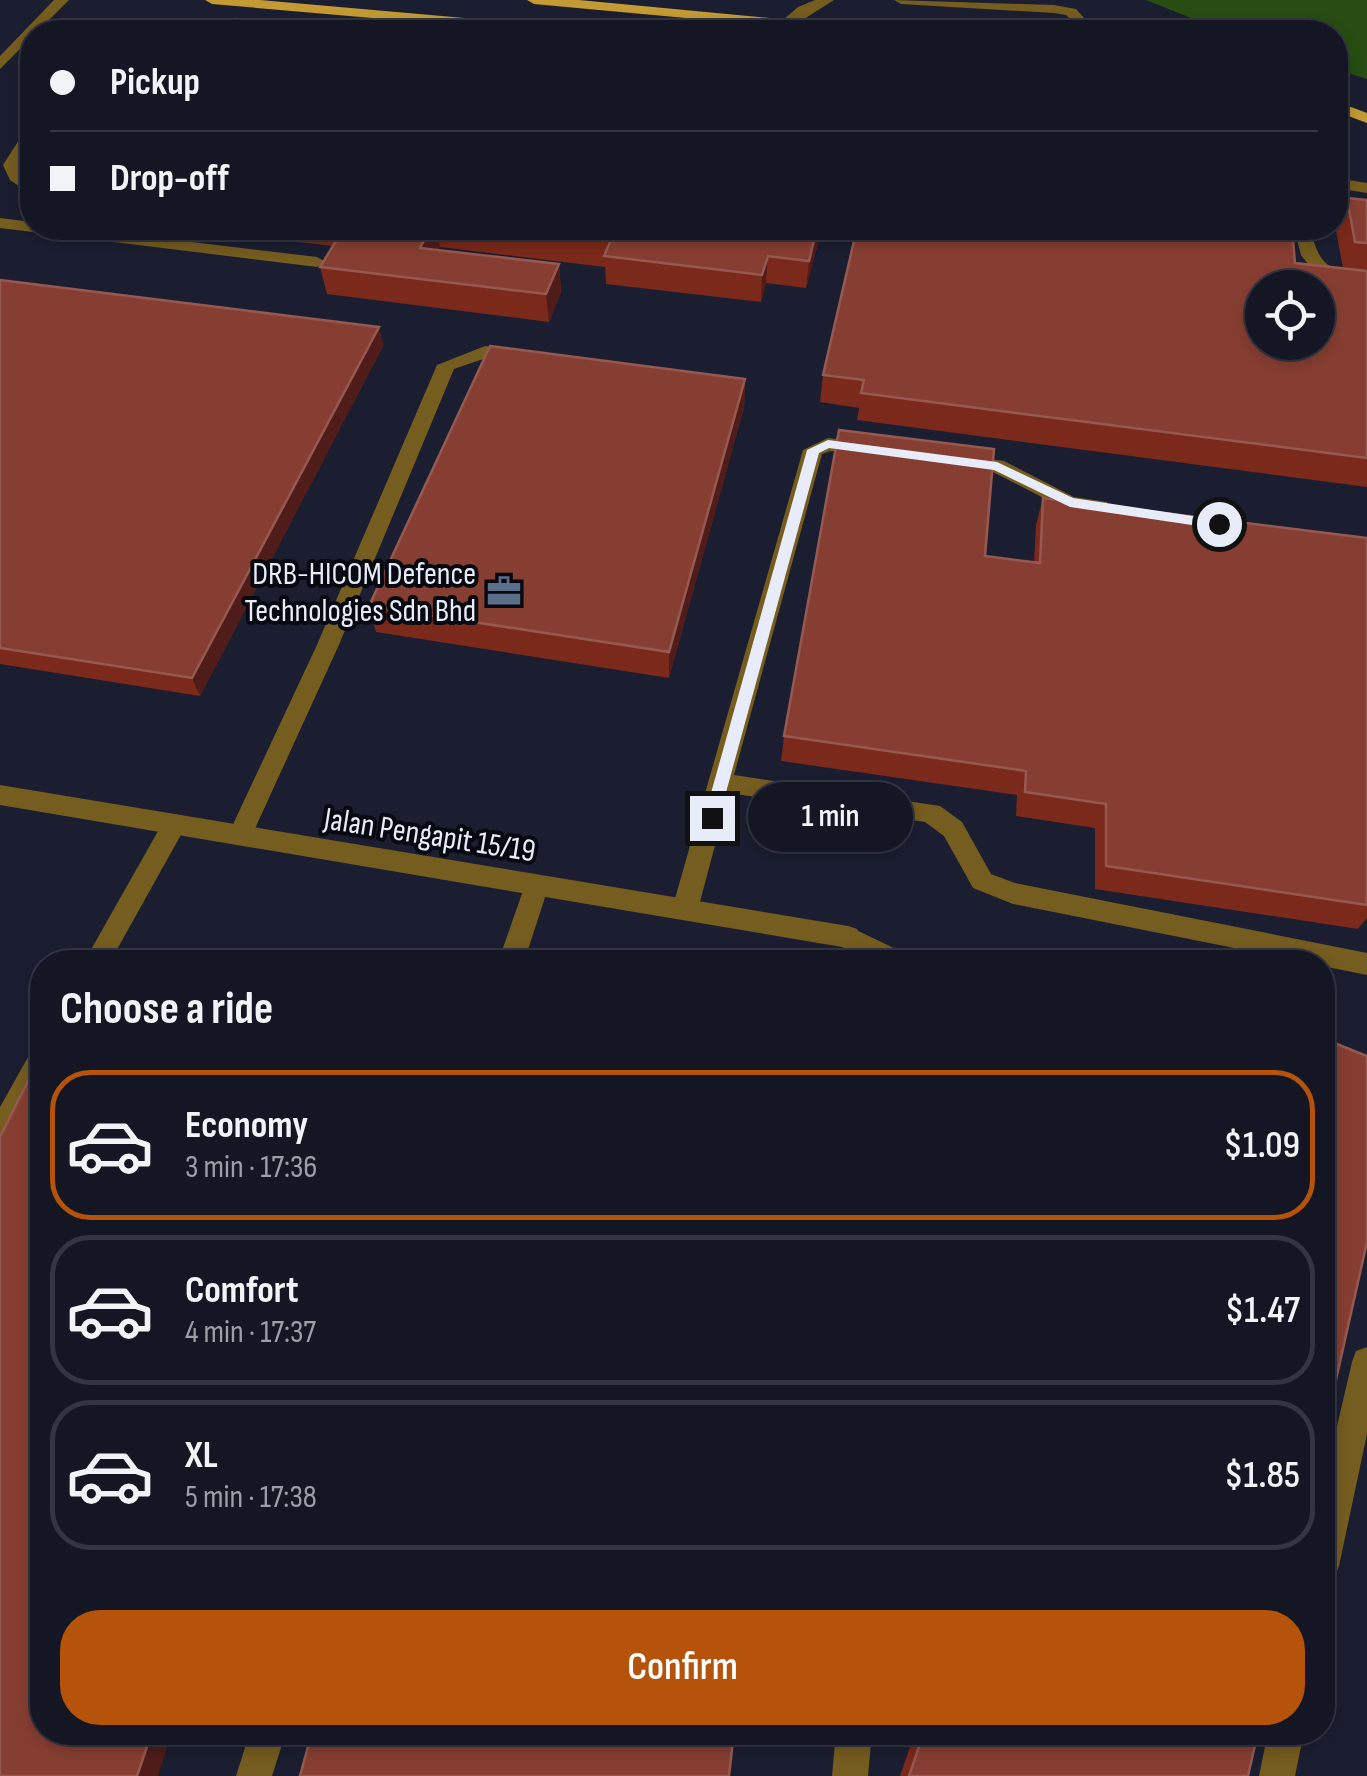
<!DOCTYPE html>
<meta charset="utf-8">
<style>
body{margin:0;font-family:"Sofia Sans Condensed",sans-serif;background:#1d1f2c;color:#f1f3f6;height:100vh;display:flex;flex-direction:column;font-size:38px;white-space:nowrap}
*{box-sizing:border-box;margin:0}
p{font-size:32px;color:#9d9fa6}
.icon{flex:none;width:55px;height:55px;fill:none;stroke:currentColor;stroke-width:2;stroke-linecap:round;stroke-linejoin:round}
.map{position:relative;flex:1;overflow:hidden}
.panel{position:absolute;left:30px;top:950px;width:1305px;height:795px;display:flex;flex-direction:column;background:#141624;border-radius:40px;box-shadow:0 5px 15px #0003,0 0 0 2px #333541}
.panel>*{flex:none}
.guide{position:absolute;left:20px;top:20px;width:1328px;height:220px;border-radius:40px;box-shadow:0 5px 15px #0003,0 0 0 2px #333541;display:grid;align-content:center;height:220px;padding:0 30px;background:#141624}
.controls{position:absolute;left:1245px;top:270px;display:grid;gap:20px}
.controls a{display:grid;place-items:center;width:90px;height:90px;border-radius:50%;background:#141624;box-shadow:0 5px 15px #0003,0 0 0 2px #333541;font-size:50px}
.end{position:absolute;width:45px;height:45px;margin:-22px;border:12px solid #e8ecf9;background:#111;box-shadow:0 0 0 5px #111}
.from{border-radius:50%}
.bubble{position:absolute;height:70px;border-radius:35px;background:#141624;box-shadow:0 5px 15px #0003,0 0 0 2px #333541;font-size:32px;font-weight:600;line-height:70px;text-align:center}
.guide b{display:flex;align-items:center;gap:35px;height:95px;font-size:38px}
.guide b+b{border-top:2px solid #333541}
.guide i{width:25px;height:25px;background:#f1f3f6}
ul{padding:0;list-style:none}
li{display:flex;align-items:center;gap:30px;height:150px;margin:0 20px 15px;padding:0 10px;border:5px solid #333541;border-radius:40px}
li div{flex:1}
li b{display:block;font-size:38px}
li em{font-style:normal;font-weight:600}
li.selected{border-color:#b45309}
li>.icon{width:90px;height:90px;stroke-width:1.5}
h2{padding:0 30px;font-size:45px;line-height:120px}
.button{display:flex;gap:20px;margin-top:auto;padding:20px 30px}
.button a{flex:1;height:115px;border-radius:40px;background:#b45309;color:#fff;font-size:40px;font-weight:600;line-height:115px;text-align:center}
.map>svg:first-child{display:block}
</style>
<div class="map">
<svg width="1367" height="1776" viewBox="0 0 1367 1776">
<rect width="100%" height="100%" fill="#1a1e30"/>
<polygon fill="#274d12" points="1146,0 1367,0 1367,79 1335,69 1335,32 1226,32"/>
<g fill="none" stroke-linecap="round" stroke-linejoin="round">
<g fill="#755c1f" fill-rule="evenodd">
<polygon points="815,0 834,0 793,26 783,26 783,20 798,7"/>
<polygon points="894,0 1054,5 1076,9 1097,32 1083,32 1066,15 1054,13 901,4"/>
<polygon points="32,129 32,143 19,165 22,174 32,183 32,195 10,180 3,165 19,140"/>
<polygon points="1335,178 1367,183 1367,193 1335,188"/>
<polygon points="0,218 32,222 32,228 76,228 317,257 326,262 317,267 0,228"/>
<path d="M1294,228H1310C1320,267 1327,270 1367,275V285L1315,273L1301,255Z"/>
<polygon points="485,346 521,350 530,356 521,362 486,358 454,369 338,647 252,835 249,842 231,842 228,835 316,647 437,365"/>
<polygon points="828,438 870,443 880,449 870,455 830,451 822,454 734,775 940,806 962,822 991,874 1015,883 1367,953 1367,975 1322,966 1322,962 1304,962 1013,904 973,888 944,836 925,822 729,793 698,909 694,917 685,920 676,917 672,909 803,450"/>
<polygon points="959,455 1004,461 1074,497 1107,502 1110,507 1100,514 1063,508 993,472 952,466 952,456"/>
<polygon points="175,814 184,817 187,824 110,962 84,962 166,817"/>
<polygon points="537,875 546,878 549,885 524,962 498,962 525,885 528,878"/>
<path d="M848,926L906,954L910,962C885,962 848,963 835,937L839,929Z"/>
<polygon points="42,1047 42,1084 10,1143 0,1147 0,1107 32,1050"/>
<polygon points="1367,1347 1367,1434 1339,1566 1334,1578 1322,1583 1322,1490 1352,1362 1356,1351"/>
<polygon points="250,1732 286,1732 272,1776 236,1776"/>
<polygon points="836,1732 872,1732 868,1776 832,1776"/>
<polygon points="1268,1732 1304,1732 1295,1776 1259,1776"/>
</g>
<g fill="#755c1f" fill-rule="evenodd">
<polygon points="54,0 69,0 0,69 0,56"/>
<polygon points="0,785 848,926 857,929 861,937 857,945 848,948 0,805"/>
</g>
<g fill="#c39a33" fill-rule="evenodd">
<polygon points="205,0 260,0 577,28 584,32 534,32 212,4"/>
<polygon points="527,0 579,0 877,28 884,32 837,32 534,4"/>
<polygon points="1335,101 1367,113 1367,123 1335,111"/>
</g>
</g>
<g fill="#7b291a">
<polygon points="1347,198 1367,200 1367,487 857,420 859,408 820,402 823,375 1295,263 1343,268 1335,225"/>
<polygon points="178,228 822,228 806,288 766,283 761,302 606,284 605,267 440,247 438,250 559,264 561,292 549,322 327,294 320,267 333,246"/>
<polygon points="0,280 379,327 383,346 200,696 0,664"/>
<polygon points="745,379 744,407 669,678 376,632 369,606"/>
<polygon points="1043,498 1367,538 1367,918 1358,929 1095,889 1095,828 1016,816 1017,795 781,761 784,736 985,556 1034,562 1036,525"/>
<polygon points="915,1732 1258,1732 1248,1776 900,1776"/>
</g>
<g fill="#4f1c19">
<polygon points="431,228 436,228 440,247 425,275 420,248"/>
<polygon points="817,228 822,228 806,288 809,261"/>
<polygon points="768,256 766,283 761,302 762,275"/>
<polygon points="559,264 561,292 549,322 546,294"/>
<polygon points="379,327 383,346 200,696 192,678"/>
<polygon points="745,379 744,407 669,678 669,652"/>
<polygon points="152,1732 172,1732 158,1776 137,1776"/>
</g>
<g fill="#873e32" stroke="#965951" stroke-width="2.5" fill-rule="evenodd">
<polygon points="236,19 373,32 225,32"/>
<polygon points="1347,198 1367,200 1367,243 1355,242"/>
<polygon points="344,228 431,228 420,248 559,264 546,294 320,267"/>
<polygon points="503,228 817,228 809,261 768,256 762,275 604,256 611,240"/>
<path d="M857,228H1292L1295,263L1367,271V458L861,393L864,380L823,375ZM1262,288H1318V342H1262Z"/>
<polygon points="0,280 379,327 192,678 0,648"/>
<polygon points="490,346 745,379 669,652 369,606"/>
<polygon points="839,430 994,449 985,556 1040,563 1043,498 1367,538 1367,905 1106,866 1106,804 1025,792 1026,771 784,736"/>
<polygon points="1322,1038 1367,1056 1367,1242 1322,1442"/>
<polygon points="42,1053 42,1732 152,1732 137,1776 0,1776 0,1137"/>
<polygon points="312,1732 734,1732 729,1776 300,1776"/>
<polygon points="924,1732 1258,1732 1248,1776 909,1776"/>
</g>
<polygon fill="#e8ecf9" points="828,440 997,462 1073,498 1219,520 1225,524 1219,529 1070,507 994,470 829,448 819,453 719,818 712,824 704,818 807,450"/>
<defs>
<g id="office-bare" transform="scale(2.7)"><path d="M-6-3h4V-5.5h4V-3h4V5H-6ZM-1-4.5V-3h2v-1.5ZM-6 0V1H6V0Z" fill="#5c6f8a" stroke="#070910" stroke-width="2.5" paint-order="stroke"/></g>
</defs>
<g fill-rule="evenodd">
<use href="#office-bare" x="504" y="591"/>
</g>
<g text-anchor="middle" stroke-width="8" stroke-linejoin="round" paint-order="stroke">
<g font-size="32" fill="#e8ecf9" stroke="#070910" text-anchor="end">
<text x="476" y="584">DRB-HICOM Defence<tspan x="476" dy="37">Technologies Sdn Bhd</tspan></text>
</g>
<g font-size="32" fill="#e8ecf9" stroke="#070910">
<text transform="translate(430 834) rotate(9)" y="11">Jalan Pengapit 15/19</text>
</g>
</g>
</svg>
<div class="controls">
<a><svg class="icon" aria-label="locate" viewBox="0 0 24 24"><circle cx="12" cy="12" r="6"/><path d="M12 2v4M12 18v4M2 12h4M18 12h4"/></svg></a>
</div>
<i class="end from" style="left:1219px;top:524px"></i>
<i class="end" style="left:712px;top:818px"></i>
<div class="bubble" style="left:748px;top:782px;width:165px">1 min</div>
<div class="guide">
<b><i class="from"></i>Pickup</b>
<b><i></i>Drop-off</b>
</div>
<section class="panel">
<h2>Choose a ride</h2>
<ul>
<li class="selected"><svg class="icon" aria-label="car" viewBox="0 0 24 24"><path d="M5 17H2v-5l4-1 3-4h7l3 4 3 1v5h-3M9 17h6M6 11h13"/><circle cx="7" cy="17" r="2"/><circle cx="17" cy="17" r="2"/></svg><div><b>Economy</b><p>3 min · 17:36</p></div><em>$1.09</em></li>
<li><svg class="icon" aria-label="car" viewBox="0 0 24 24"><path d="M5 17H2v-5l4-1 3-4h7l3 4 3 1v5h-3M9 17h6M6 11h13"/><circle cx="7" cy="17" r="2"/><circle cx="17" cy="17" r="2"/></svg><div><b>Comfort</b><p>4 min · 17:37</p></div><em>$1.47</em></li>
<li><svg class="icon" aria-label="car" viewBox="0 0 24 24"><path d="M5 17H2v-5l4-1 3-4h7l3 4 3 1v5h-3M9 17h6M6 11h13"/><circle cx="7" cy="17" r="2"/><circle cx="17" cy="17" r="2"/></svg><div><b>XL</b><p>5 min · 17:38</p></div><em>$1.85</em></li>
</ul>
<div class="button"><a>Confirm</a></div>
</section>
</div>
